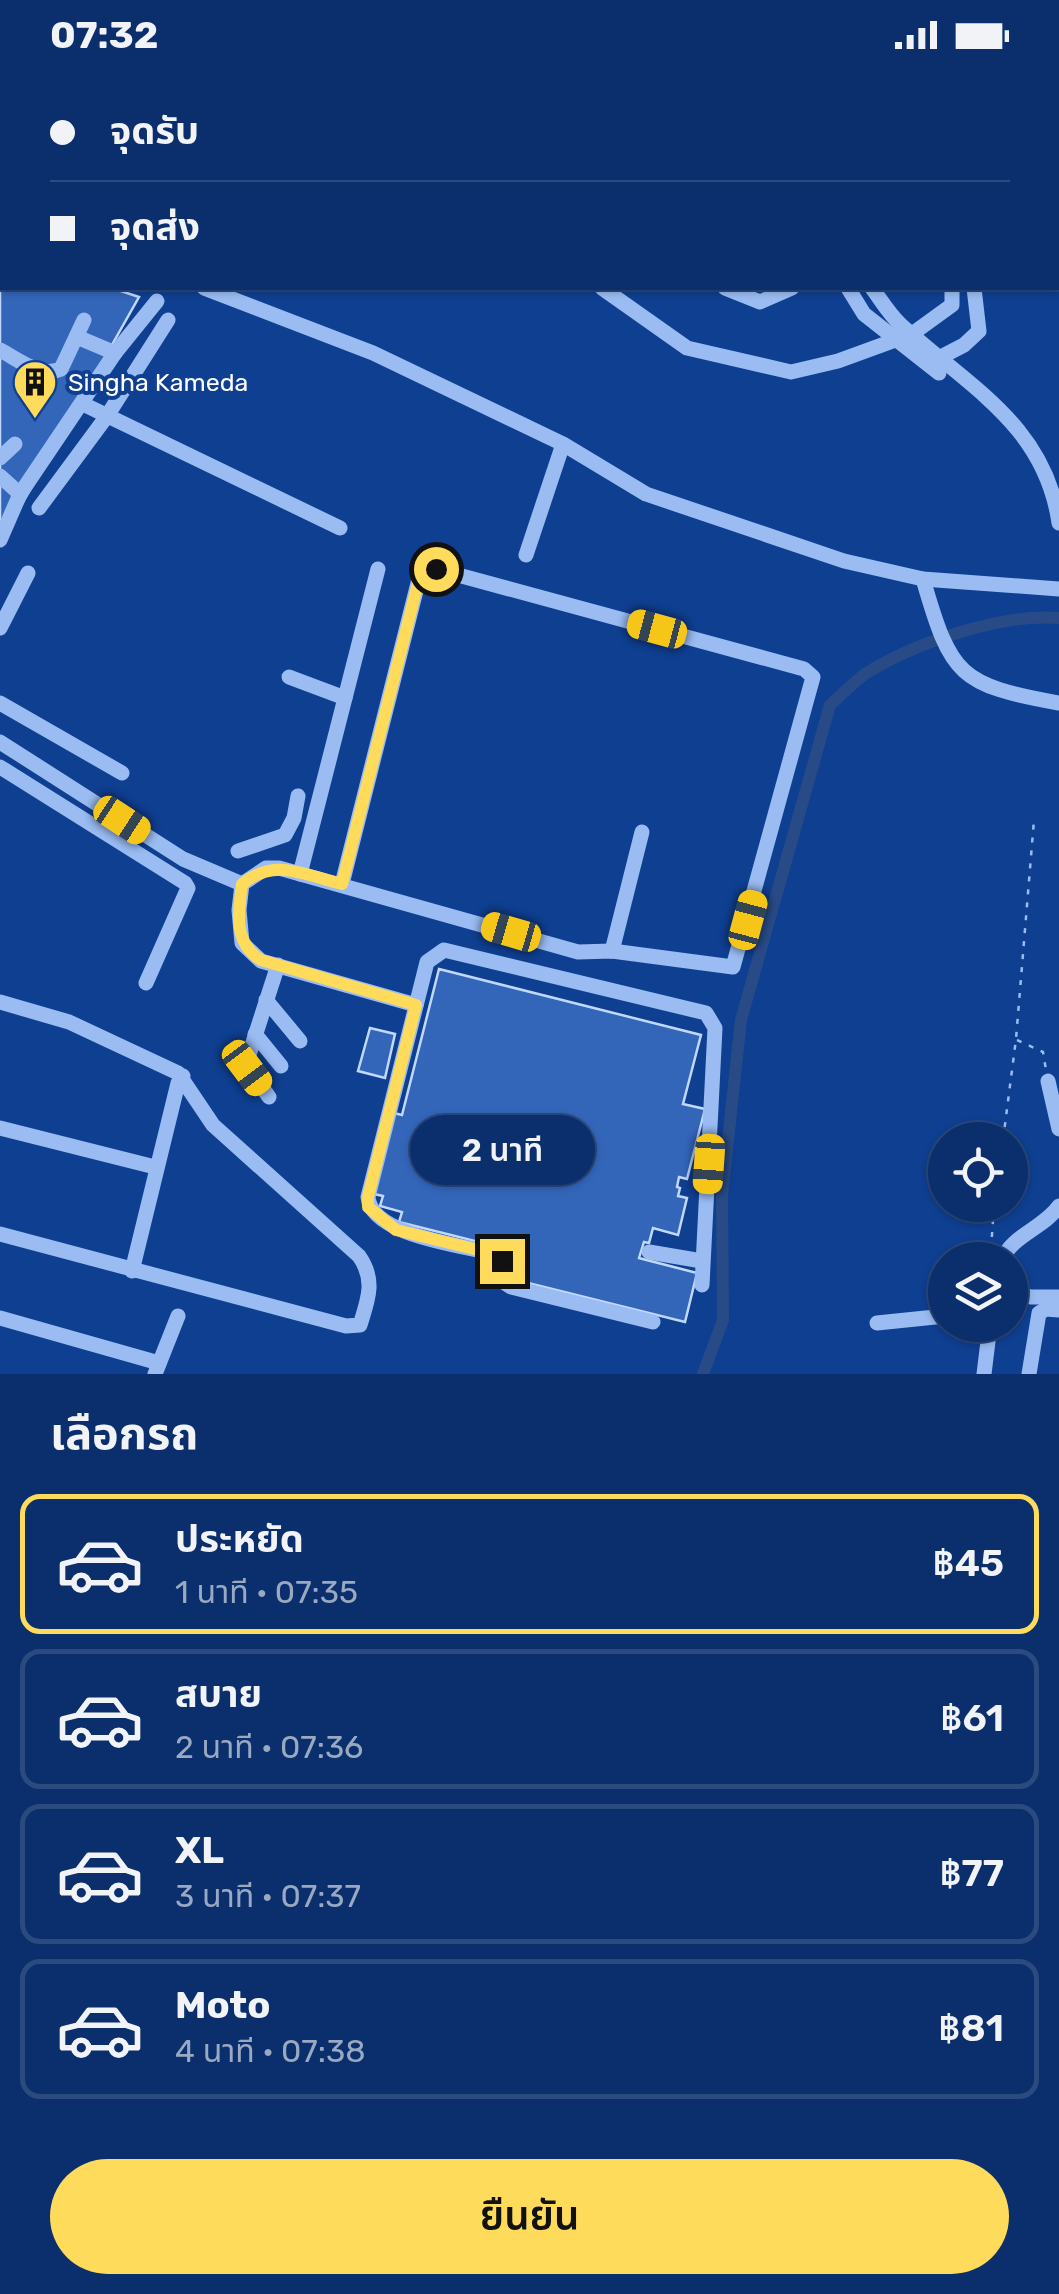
<!DOCTYPE html>
<html lang="th">
<meta charset="utf-8">
<style>
body{margin:0;font-family:Rubik,"Noto Sans Thai",sans-serif;background:#193b75;color:#f1f3f6;height:100vh;display:flex;flex-direction:column;font-size:38px;white-space:nowrap}
*{box-sizing:border-box;margin:0}
p{font-size:32px;color:#9aa9c2}
.icon{flex:none;width:55px;height:55px;fill:none;stroke:currentColor;stroke-width:2;stroke-linecap:round;stroke-linejoin:round}
.map{position:relative;height:1304px;overflow:hidden}
.sheet{display:flex;flex-direction:column;background:#0b2f6d;flex:1}
.sheet>*{flex:none}
.banner{position:absolute;left:0px;top:0px;width:1060px;height:220px;box-shadow:0 2px 8px #0004,0 0 0 2px #2b4a80;display:grid;align-content:center;height:220px;padding:0 50px;background:#0b2f6d}
.controls{position:absolute;left:928px;top:1052px;display:grid;gap:20px}
.controls a{display:grid;place-items:center;width:100px;height:100px;border-radius:50%;background:#0b2f6d;box-shadow:0 2px 8px #0004,0 0 0 2px #2b4a80;font-size:50px}
.end{position:absolute;width:45px;height:45px;margin:-22px;border:12px solid #ffdb5c;background:#111;box-shadow:0 0 0 5px #111}
.from{border-radius:50%}
.bubble{position:absolute;height:70px;border-radius:35px;background:#0b2f6d;box-shadow:0 2px 8px #0004,0 0 0 2px #2b4a80;font-size:32px;font-weight:600;line-height:70px;text-align:center}
.car{position:absolute;width:30px;height:60px;margin:-30px -15px;border-radius:12px;box-shadow:0 0 8px 2px #0007;background:linear-gradient(#f5c518 24%,#345 0 40%,#f5c518 0 76%,#345 0 86%,#f5c518 0)}
.banner b{display:flex;align-items:center;gap:35px;height:95px;font-size:38px}
.banner b+b{border-top:2px solid #2b4a80}
.banner i{width:25px;height:25px;background:#f1f3f6}
ul{padding:0;list-style:none}
li{display:flex;align-items:center;gap:30px;height:140px;margin:0 20px 15px;padding:0 30px;border:5px solid #2b4a80;border-radius:20px}
li div{flex:1}
li b{display:block;font-size:38px}
li em{font-style:normal;font-weight:600}
li.selected{border-color:#ffdb5c}
li>.icon{width:90px;height:90px;stroke-width:1.5}
h2{padding:0 50px;font-size:45px;line-height:120px}
.action{display:flex;gap:20px;margin-top:auto;padding:20px 50px}
.action a{flex:1;height:115px;border-radius:60px;background:#ffdb5c;color:#111;font-size:40px;font-weight:600;line-height:115px;text-align:center}
.status{display:flex;justify-content:space-between;align-items:center;height:70px;padding:0 50px;background:#0b2f6d;direction:ltr}
.status svg{height:28px;fill:currentColor}
.map>svg:first-child{display:block}
</style>
<div class="status"><b>07:32</b><svg viewBox="0 0 49 12"><path d="M0 12V9h3v3zM5 12V6h3v6zM10 12V3h3v9zM15 12V0h3v12zM26 1h20v11H26zM47 4h2v5h-2z"/></svg></div>
<div class="map">
<svg width="1059" height="1304" viewBox="0 0 1059 1304">
<rect width="100%" height="100%" fill="#0f3f91"/>
<g fill="none" stroke-linecap="round" stroke-linejoin="round">
<path stroke="#284b88" stroke-width="12" d="M703,1304L723,1250L722,1126L741,950L830,635C841,625 853,613 865,604C914,573 1002,543 1059,548"/>
</g>
<g fill="#3365b9" stroke="#c1d8fe" stroke-width="2.5">
<polygon points="0,179 2,218 112,218 139,227 0,473"/>
<polygon points="439,899 701,965 683,1034 705,1039 687,1109 679,1107 677,1117 680,1118 678,1126 687,1128 678,1165 653,1158 649,1173 644,1172 639,1188 697,1203 685,1252 508,1208 515,1181 399,1152 402,1142 380,1136 383,1126 374,1124 394,1043 402,1045"/>
<polygon points="370,958 395,964 385,1008 358,1001"/>
</g>
<g fill="none" stroke-linecap="round" stroke-linejoin="round">
<g stroke="#9abcf3" stroke-width="2.5" stroke-dasharray="5 8" stroke-linecap="butt">
<polyline points="1017,970 1043,982 1046,1000"/>
<polyline points="1003,1070 1016,969 1034,750"/>
<polyline points="991,1180 994,1135"/>
</g>
<g stroke="#9abcf3" stroke-width="15">
<polyline points="298,0 301,2"/>
<polyline points="841,2 842,0"/>
<polyline points="968,2 969,0"/>
<polyline points="1012,2 1013,0"/>
<polyline points="0,153 2,154"/>
<polyline points="204,218 373,283 563,374 646,424 844,491 923,509 1059,519"/>
<polyline points="602,218 687,278 791,302 838,291 912,264 952,235 952,218"/>
<polyline points="725,218 760,232 792,218"/>
<polyline points="848,218 864,244 939,303"/>
<path d="M872,218C881,230 889,244 900,254C967,316 1045,354 1059,453"/>
<polyline points="77,267 115,283"/>
<path d="M0,280C19,290 40,308 61,299L84,250"/>
<polyline points="939,288 964,275 979,261 974,218"/>
<polyline points="83,334 340,458"/>
<polyline points="0,388 15,374"/>
<polyline points="0,406 20,424"/>
<polyline points="39,438 107,346 168,250"/>
<polyline points="0,470 20,424 115,283 157,231"/>
<polyline points="526,485 563,374"/>
<path d="M923,509C951,606 959,615 1059,633"/>
<polyline points="0,558 28,503"/>
<polyline points="289,607 345,628"/>
<polyline points="0,633 122,703"/>
<polyline points="0,672 183,789 242,814 239,840 242,873 261,891 416,935"/>
<polyline points="0,697 185,813 188,818 146,913"/>
<polyline points="238,781 285,765 294,748 298,726"/>
<polyline points="300,804 378,499"/>
<polyline points="242,814 266,798 279,798 578,882 612,881 733,897 813,607 804,599 436,499 426,500 419,509 342,814"/>
<polyline points="612,881 642,762"/>
<polyline points="266,930 300,971"/>
<path d="M0,932L69,952L178,1003L213,1055L359,1186C376,1210 368,1230 360,1255L346,1256L0,1164"/>
<polyline points="255,964 281,996"/>
<polyline points="1048,1011 1059,1059"/>
<polyline points="269,1027 246,994 278,895"/>
<polyline points="0,1058 155,1097"/>
<polyline points="649,1182 702,1191"/>
<path d="M1002,1190C1012,1165 1044,1158 1059,1136"/>
<polyline points="132,1201 178,1013 183,1006"/>
<polyline points="1010,1222 1031,1227 1059,1227"/>
<polyline points="0,1248 159,1293"/>
<path d="M653,1252L511,1217L502,1211V1191L491,1183C460,1175 371,1165 368,1127L427,892L444,880L706,943L715,958L702,1215"/>
<polyline points="877,1253 945,1246"/>
<polyline points="155,1304 178,1246"/>
<polyline points="984,1304 990,1255"/>
<polyline points="1029,1304 1039,1243 1046,1239 1059,1240"/>
</g>
</g>
<g fill="none" stroke-linecap="round" stroke-linejoin="round">
<path stroke="#ffdb5c" stroke-width="12" d="M436,499L426,500L419,509L342,814C303,805 276,787 242,814C238,844 233,872 261,890L416,935L368,1127V1137L396,1160L491,1183L502,1191"/>
</g>
<defs>
<g id="building-pin" transform="scale(2.25)"><path d="M0 17L-7.5 6A9.5 9.5 0 1 1 7.5 6Z" fill="#ffdb5c" stroke="#0f3f91"/><path d="M-4-6H4V6H1V3H-1V6H-4ZM-2.5-4.3h1.7v1.8h-1.7ZM.8-4.3h1.7v1.8H.8ZM-2.5-1h1.7V.8h-1.7ZM.8-1h1.7V.8H.8Z" fill="#111"/></g>
</defs>
<g fill-rule="evenodd">
<use href="#building-pin" x="35" y="312"/>
</g>
<g text-anchor="middle" stroke-width="8" stroke-linejoin="round" paint-order="stroke">
<g font-size="25" fill="#fff" stroke="#0f3f91" text-anchor="start">
<text x="68" y="321">Singha Kameda</text>
</g>
</g>
</svg>
<div class="controls">
<a><svg class="icon" aria-label="locate" viewBox="0 0 24 24"><circle cx="12" cy="12" r="6"/><path d="M12 2v4M12 18v4M2 12h4M18 12h4"/></svg></a>
<a><svg class="icon" aria-label="layers" viewBox="0 0 24 24"><path d="M12 4l9 5-9 5-9-5zM3 14l9 5 9-5"/></svg></a>
</div>
<i class="end from" style="left:436px;top:499px"></i>
<i class="end" style="left:502px;top:1191px"></i>
<div class="bubble" style="left:410px;top:1045px;width:185px">2 นาที</div>
<i class="car" style="left:657px;top:559px;rotate:285deg"></i>
<i class="car" style="left:122px;top:750px;rotate:123deg"></i>
<i class="car" style="left:748px;top:850px;rotate:15deg"></i>
<i class="car" style="left:511px;top:862px;rotate:286deg"></i>
<i class="car" style="left:247px;top:998px;rotate:143deg"></i>
<i class="car" style="left:709px;top:1094px;rotate:184deg"></i>
<div class="banner">
<b><i class="from"></i>จุดรับ</b>
<b><i></i>จุดส่ง</b>
</div>
</div>
<section class="sheet">
<h2>เลือกรถ</h2>
<ul>
<li class="selected"><svg class="icon" aria-label="car" viewBox="0 0 24 24"><path d="M5 17H2v-5l4-1 3-4h7l3 4 3 1v5h-3M9 17h6M6 11h13"/><circle cx="7" cy="17" r="2"/><circle cx="17" cy="17" r="2"/></svg><div><b>ประหยัด</b><p>1 นาที · 07:35</p></div><em>฿45</em></li>
<li><svg class="icon" aria-label="car" viewBox="0 0 24 24"><path d="M5 17H2v-5l4-1 3-4h7l3 4 3 1v5h-3M9 17h6M6 11h13"/><circle cx="7" cy="17" r="2"/><circle cx="17" cy="17" r="2"/></svg><div><b>สบาย</b><p>2 นาที · 07:36</p></div><em>฿61</em></li>
<li><svg class="icon" aria-label="car" viewBox="0 0 24 24"><path d="M5 17H2v-5l4-1 3-4h7l3 4 3 1v5h-3M9 17h6M6 11h13"/><circle cx="7" cy="17" r="2"/><circle cx="17" cy="17" r="2"/></svg><div><b>XL</b><p>3 นาที · 07:37</p></div><em>฿77</em></li>
<li><svg class="icon" aria-label="car" viewBox="0 0 24 24"><path d="M5 17H2v-5l4-1 3-4h7l3 4 3 1v5h-3M9 17h6M6 11h13"/><circle cx="7" cy="17" r="2"/><circle cx="17" cy="17" r="2"/></svg><div><b>Moto</b><p>4 นาที · 07:38</p></div><em>฿81</em></li>
</ul>
<div class="action"><a>ยืนยัน</a></div>
</section>
